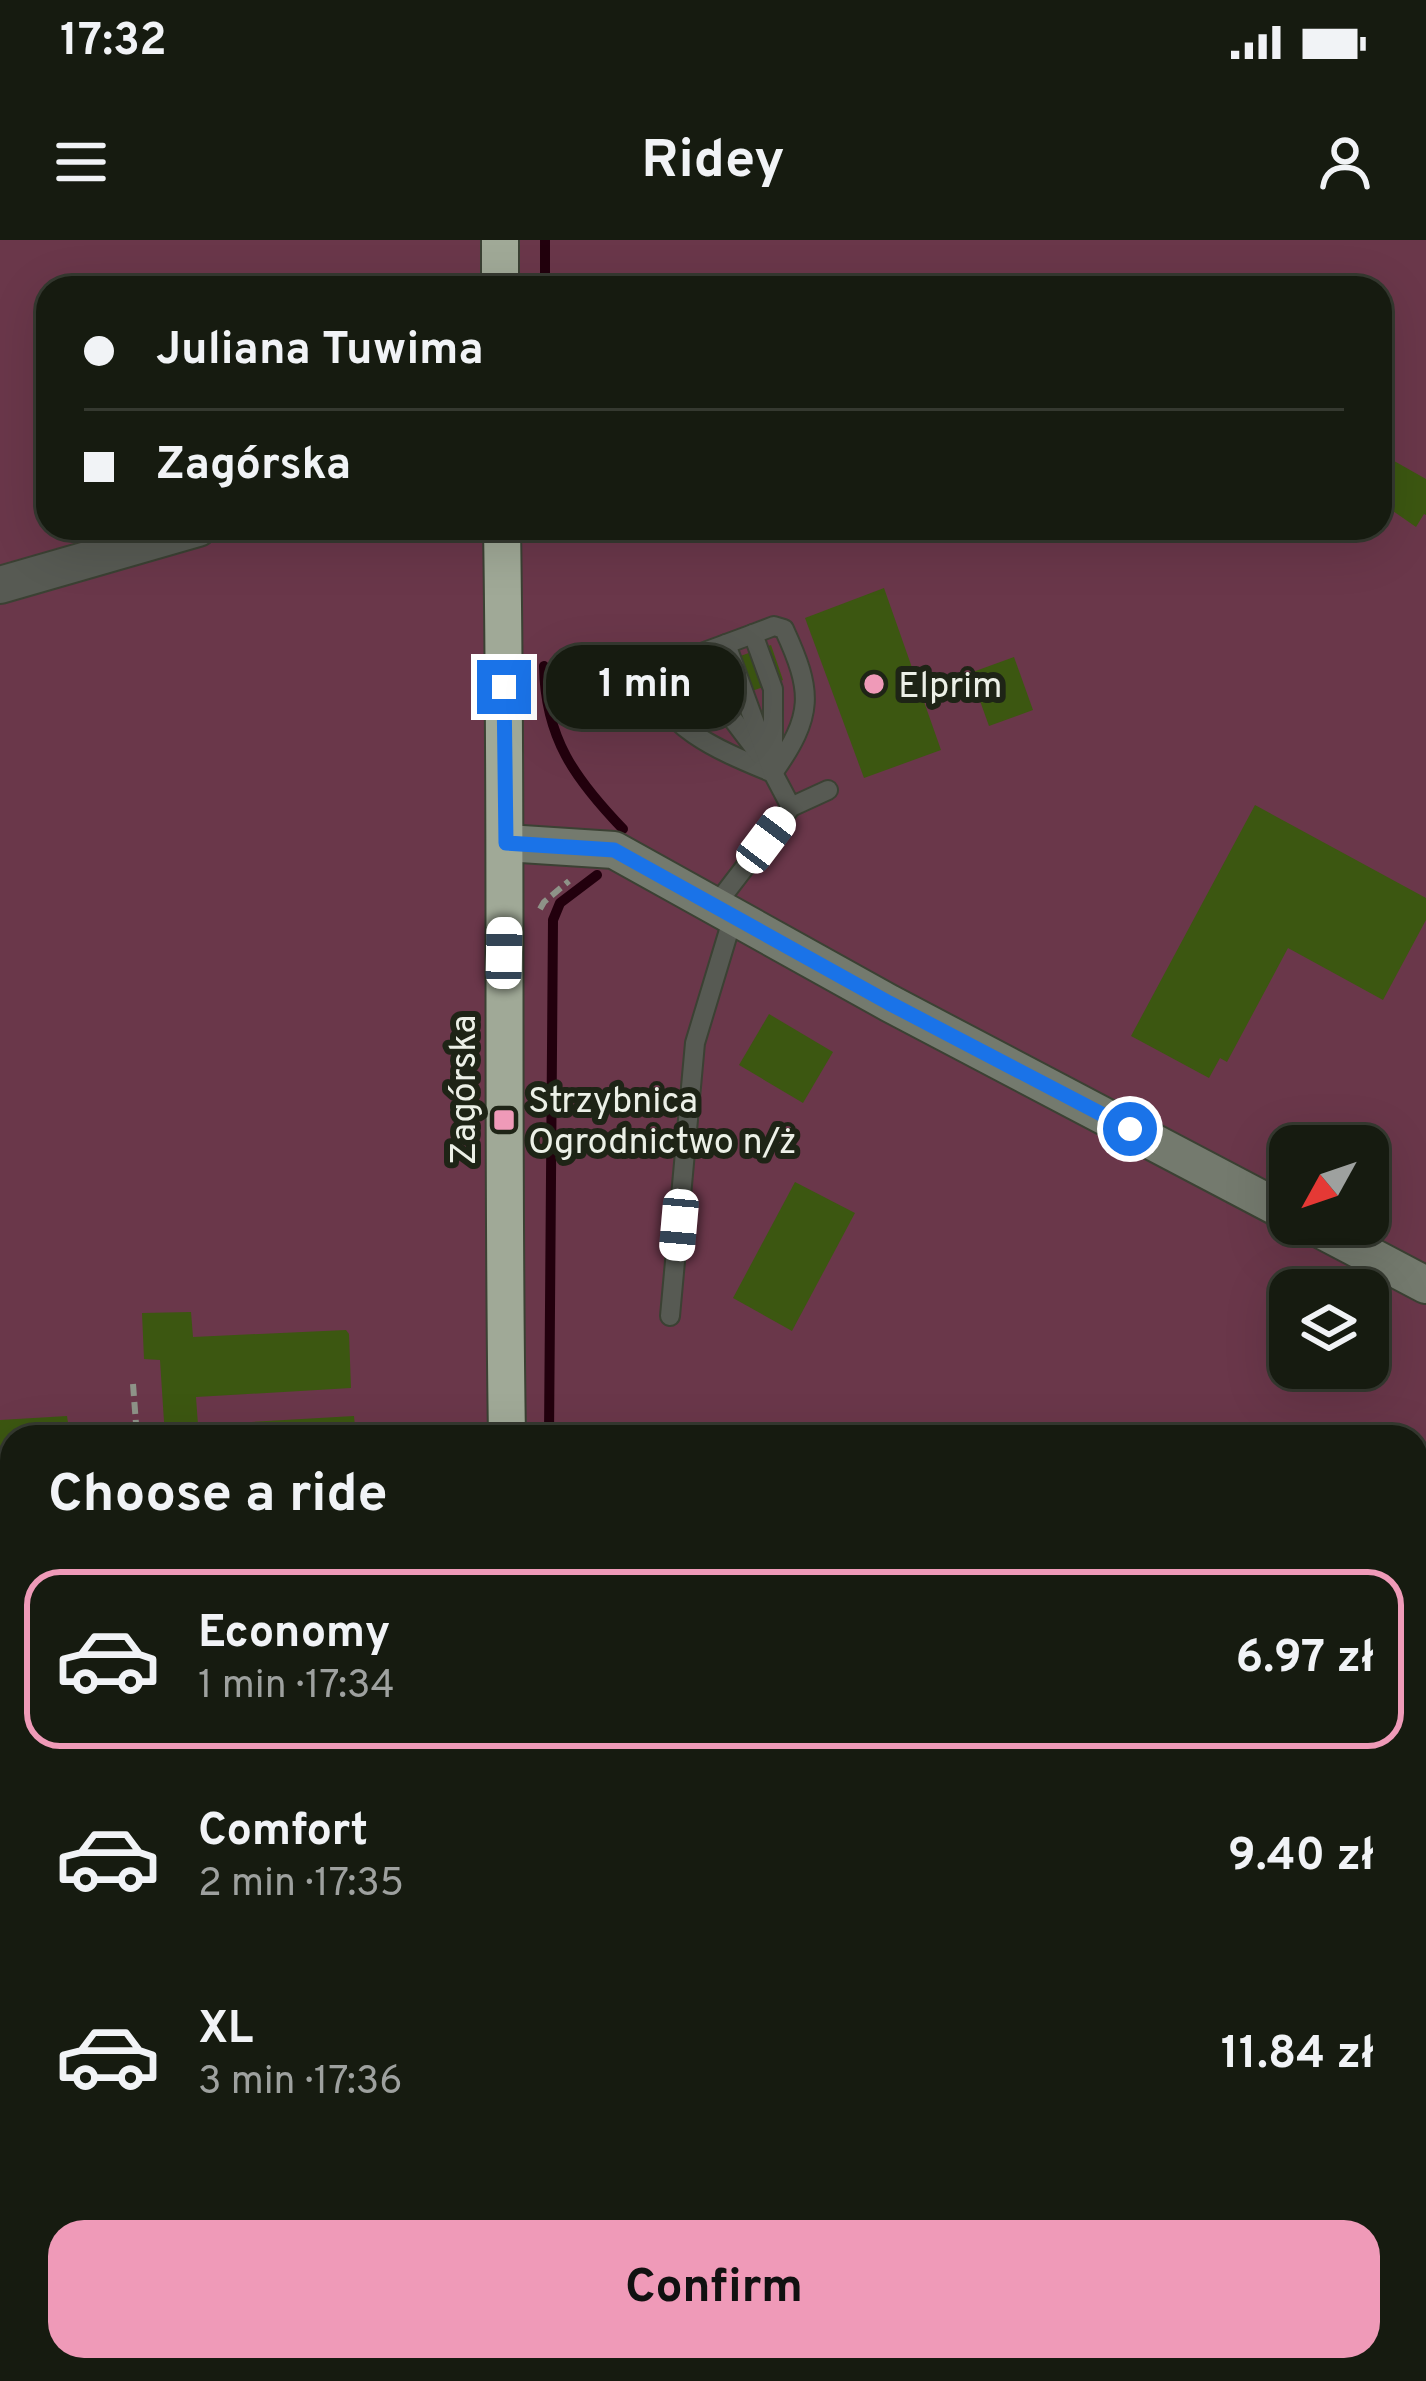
<!DOCTYPE html>
<meta charset="utf-8">
<style>
body{margin:0;font-family:Overpass,sans-serif;background:#1f2419;color:#f1f3f6;height:100vh;display:flex;flex-direction:column;font-size:45px;white-space:nowrap}
*{box-sizing:border-box;margin:0}
p{font-size:39px;color:#9ea19f}
.icon{flex:none;width:66px;height:66px;fill:none;stroke:currentColor;stroke-width:2;stroke-linecap:round;stroke-linejoin:round}
.map{position:relative;flex:1;overflow:hidden}
.side{position:absolute;left:0px;top:1185px;width:1428px;height:957px;display:flex;flex-direction:column;background:#161b10;border-radius:36px 36px 0 0;box-shadow:0 12px 48px #0002,0 0 0 3px #353930}
.side>*{flex:none}
.hud{position:absolute;left:36px;top:36px;width:1356px;height:264px;border-radius:36px;box-shadow:0 12px 48px #0002,0 0 0 3px #353930;display:grid;align-content:center;height:264px;padding:0 48px;background:#161b10}
.needle{width:78px;rotate:230deg}
.fabs{position:absolute;left:1269px;top:885px;display:grid;gap:24px}
.fabs a{display:grid;place-items:center;width:120px;height:120px;border-radius:24px;background:#161b10;box-shadow:0 12px 48px #0002,0 0 0 3px #353930;font-size:60px}
.end{position:absolute;width:54px;height:54px;margin:-27px;border:15px solid #1a73e8;background:#fff;box-shadow:0 0 0 6px #fff}
.from{border-radius:50%}
.bubble{position:absolute;height:84px;border-radius:36px;background:#161b10;box-shadow:0 12px 48px #0002,0 0 0 3px #353930;font-size:39px;font-weight:700;line-height:84px;text-align:center}
.car{position:absolute;width:36px;height:72px;margin:-36px -18px;border-radius:15px;box-shadow:0 0 9px 3px #0007;background:linear-gradient(#fff 24%,#345 0 40%,#fff 0 76%,#345 0 86%,#fff 0)}
.hud b{display:flex;align-items:center;gap:42px;height:114px;font-size:45px}
.hud b+b{border-top:3px solid #353930}
.hud i{width:30px;height:30px;background:#f1f3f6}
ul{padding:0;list-style:none}
li{display:flex;align-items:center;gap:36px;height:180px;margin:0 24px 18px;padding:0 24px;border:6px solid transparent;border-radius:36px}
li div{flex:1}
li b{display:block;font-size:45px}
li em{font-style:normal;font-weight:700}
li.current{border-color:#ef9ab8}
li>.icon{width:108px;height:108px;stroke-width:1.5}
h2{padding:0 48px;font-size:54px;line-height:144px}
.cta{display:flex;gap:24px;margin-top:auto;padding:24px 48px}
.cta a{flex:1;height:138px;border-radius:36px;background:#ef9ab8;color:#111;font-size:48px;font-weight:700;line-height:138px;text-align:center}
.status{display:flex;justify-content:space-between;align-items:center;height:84px;padding:0 60px;background:#161b10;direction:ltr}
.status svg{height:33px;fill:currentColor}
header{display:flex;justify-content:space-between;align-items:center;height:156px;padding:0 48px;background:#161b10;font-size:54px;font-weight:700}
.map>svg:first-child{display:block}
</style>
<div class="status"><b>17:32</b><svg viewBox="0 0 49 12"><path d="M0 12V9h3v3zM5 12V6h3v6zM10 12V3h3v9zM15 12V0h3v12zM26 1h20v11H26zM47 4h2v5h-2z"/></svg></div>
<header><svg class="icon" aria-label="menu" viewBox="0 0 24 24"><path d="M4 6h16M4 12h16M4 18h16"/></svg>Ridey<svg class="icon" aria-label="person" viewBox="0 0 24 24"><circle cx="12" cy="8" r="4"/><path d="M4 21q1-7 8-7t8 7"/></svg></header>
<div class="map">
<svg width="1426" height="2141" viewBox="0 0 1426 2141">
<rect width="100%" height="100%" fill="#1e2416"/>
<path fill="#6a374a" fill-rule="evenodd" d="M0,0H1426V2141H0ZM48,48H1380V288H48ZM1290,906H1368V984H1290ZM1290,1050H1368V1128H1290ZM12,1197H1416V2130H12Z"/>
<g fill="none" stroke-linecap="round" stroke-linejoin="round">
<g stroke="#22000d" stroke-width="10">
<polyline points="545,0 545,48"/>
<path d="M544,426C545,498 575,539 623,589"/>
<polyline points="549,1197 553,680 560,663 597,635"/>
<polyline points="549,2141 549,2130"/>
</g>
</g>
<g fill="#3c5711">
<polygon points="1380,213 1426,239 1426,275 1424,274 1416,287 1380,262"/>
<polygon points="884,348 941,510 864,538 805,378"/>
<polygon points="771,405 783,440 709,466 696,432"/>
<polygon points="1014,417 1033,470 989,486 970,433"/>
<polygon points="1255,565 1426,658 1426,680 1383,760 1288,708 1227,822 1220,818 1209,838 1131,796"/>
<polygon points="769,774 833,812 803,863 739,825"/>
<polygon points="795,942 855,973 792,1091 733,1058"/>
<polygon points="191,1072 193,1097 346,1090 349,1094 351,1148 196,1157 198,1185 354,1176 356,1197 165,1197 160,1120 144,1119 142,1073"/>
<polygon points="67,1176 70,1197 12,1197 12,1223 0,1224 0,1180"/>
<polygon points="0,1317 12,1317 12,1385 0,1386"/>
</g>
<g fill="none" stroke-linecap="round" stroke-linejoin="round">
<g stroke="#3b4133" stroke-width="22">
<g id="lane">
<path d="M753,394L774,386L784,389C813,452 814,475 773,533"/>
<path d="M726,404L680,421L655,436C656,488 733,516 773,533"/>
<polyline points="701,413 722,465 760,515"/>
<polyline points="773,533 773,449 753,394 726,404 773,533 791,567"/>
<polyline points="715,666 791,567 828,550"/>
<polyline points="670,1076 695,803 733,677"/>
<polyline points="1416,1410 1426,1409"/>
<polyline points="399,2130 400,2141"/>
<polyline points="199,2141 225,2130"/>
</g>
</g>
<g stroke="#3b4133" stroke-width="40">
<polyline id="street" points="0,345 198,288"/>
</g>
<g stroke="#3b4133" stroke-width="40">
<g id="secondary">
<polyline points="506,603 614,610 889,763 1290,974"/>
<polyline points="1310,984 1426,1045"/>
</g>
</g>
<g stroke="#3b4133" stroke-width="40">
<g id="highway">
<polyline points="500,0 500,48"/>
<path d="M502,288C507,591 502,894 507,1197"/>
<polyline points="505,2130 505,2141"/>
</g>
</g>
<g stroke="#8e9388" stroke-width="6" stroke-dasharray="12 6" stroke-linecap="butt">
<polyline points="540,669 544,662 569,641"/>
<polyline points="133,1144 137,1197"/>
</g>
<use href="#lane" stroke="#575a53" stroke-width="18"/>
<use href="#street" stroke="#575a53" stroke-width="36"/>
<use href="#secondary" stroke="#747a6e" stroke-width="36"/>
<use href="#highway" stroke="#a0a997" stroke-width="36"/>
</g>
<g fill="none" stroke-linecap="round" stroke-linejoin="round">
<polyline stroke="#1a73e8" stroke-width="15" points="504,447 506,603 614,610 889,763 1130,889"/>
</g>
<g fill="#ef9ab8" stroke="#1e2416" stroke-width="4.5">
<circle cx="874" cy="444" r="12"/>
<rect x="492" y="868" width="24" height="24" rx="6"/>
</g>
<g text-anchor="middle" stroke-width="12" stroke-linejoin="round" paint-order="stroke">
<g font-size="36" fill="#ecf0e7" stroke="#1e2416" text-anchor="start">
<text x="898" y="457">Elprim</text>
<text x="528" y="872">Strzybnica<tspan x="528" dy="41">Ogrodnictwo n/ż</tspan></text>
</g>
<g font-size="36" fill="#ecf0e7" stroke="#1e2416">
<text transform="translate(462 850) rotate(-90)" y="13">Zagórska</text>
</g>
</g>
</svg>
<div class="fabs">
<a><svg class="needle" viewBox="-14 -14 28 28"><path d="M0-13l5 13h-10z" fill="#e53935"/><path d="M0 13l5-13h-10z" fill="#9ea19f"/></svg></a>
<a><svg class="icon" aria-label="layers" viewBox="0 0 24 24"><path d="M12 4l9 5-9 5-9-5zM3 14l9 5 9-5"/></svg></a>
</div>
<i class="end from" style="left:1130px;top:889px"></i>
<i class="end" style="left:504px;top:447px"></i>
<div class="bubble" style="left:546px;top:405px;width:198px">1 min</div>
<i class="car" style="left:766px;top:600px;rotate:37deg"></i>
<i class="car" style="left:504px;top:713px;rotate:1deg"></i>
<i class="car" style="left:679px;top:985px;rotate:185deg"></i>
<div class="hud">
<b><i class="from"></i>Juliana Tuwima</b>
<b><i></i>Zagórska</b>
</div>
<section class="side">
<h2>Choose a ride</h2>
<ul>
<li class="current"><svg class="icon" aria-label="car" viewBox="0 0 24 24"><path d="M5 17H2v-5l4-1 3-4h7l3 4 3 1v5h-3M9 17h6M6 11h13"/><circle cx="7" cy="17" r="2"/><circle cx="17" cy="17" r="2"/></svg><div><b>Economy</b><p>1 min · 17:34</p></div><em>6.97 zł</em></li>
<li><svg class="icon" aria-label="car" viewBox="0 0 24 24"><path d="M5 17H2v-5l4-1 3-4h7l3 4 3 1v5h-3M9 17h6M6 11h13"/><circle cx="7" cy="17" r="2"/><circle cx="17" cy="17" r="2"/></svg><div><b>Comfort</b><p>2 min · 17:35</p></div><em>9.40 zł</em></li>
<li><svg class="icon" aria-label="car" viewBox="0 0 24 24"><path d="M5 17H2v-5l4-1 3-4h7l3 4 3 1v5h-3M9 17h6M6 11h13"/><circle cx="7" cy="17" r="2"/><circle cx="17" cy="17" r="2"/></svg><div><b>XL</b><p>3 min · 17:36</p></div><em>11.84 zł</em></li>
</ul>
<div class="cta"><a>Confirm</a></div>
</section>
</div>
